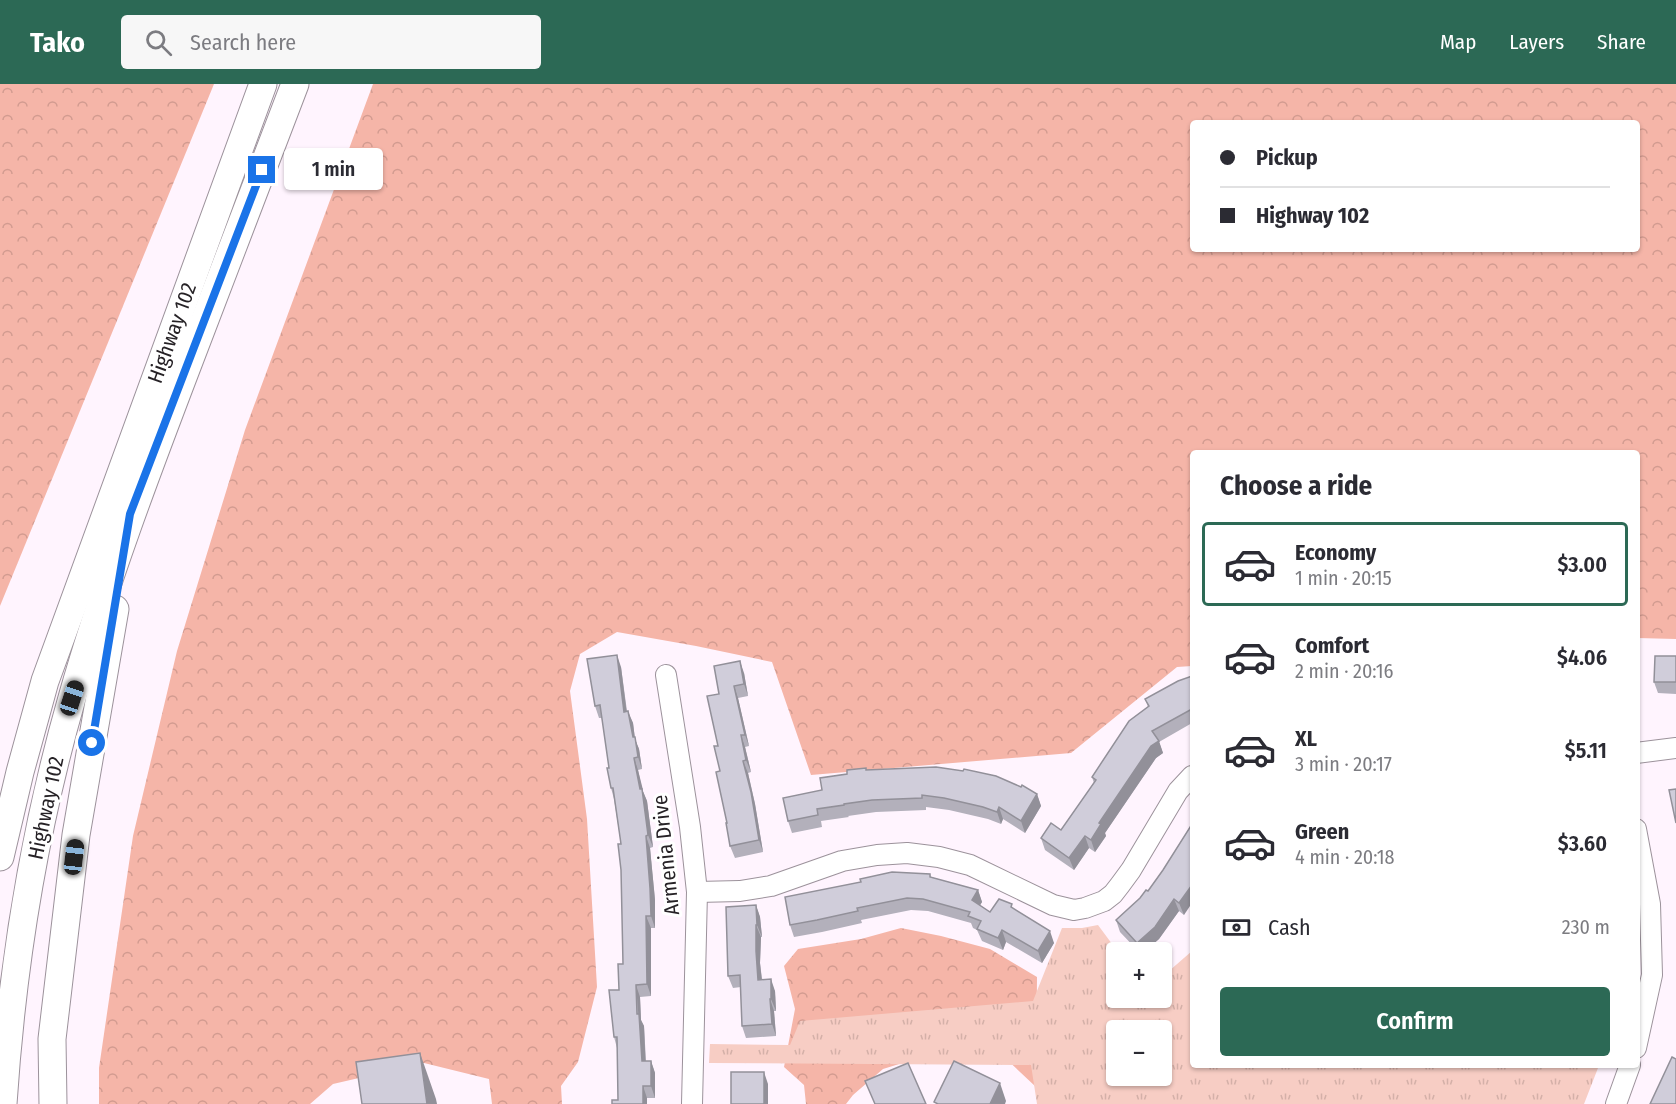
<!DOCTYPE html>
<meta charset="utf-8">
<style>
body{margin:0;font-family:"Fira Sans Condensed",sans-serif;background:#f7f7f7;color:#2b2b33;height:100vh;display:flex;flex-direction:column;font-size:22px;white-space:nowrap}
*{box-sizing:border-box;margin:0}
p{font-size:20px;color:#7c7c81}
.icon{flex:none;width:33px;height:33px;fill:none;stroke:currentColor;stroke-width:2;stroke-linecap:round;stroke-linejoin:round}
.map{position:relative;flex:1;overflow:hidden}
.sheet{position:absolute;left:1190px;top:366px;width:450px;height:618px;display:flex;flex-direction:column;background:#fff;border-radius:6px;box-shadow:0 2px 4px #0004}
.sheet>*{flex:none}
.top-card{position:absolute;left:1190px;top:36px;width:450px;height:132px;border-radius:6px;box-shadow:0 2px 4px #0004;display:grid;align-content:center;height:132px;padding:0 30px;background:#fff}
.fabs{position:absolute;left:1106px;top:858px;display:grid;gap:12px}
.fabs a{display:grid;place-items:center;width:66px;height:66px;border-radius:6px;background:#fff;box-shadow:0 2px 4px #0004;font-size:30px}
.end{position:absolute;width:27px;height:27px;margin:-14px;border:8px solid #1a73e8;background:#fff;box-shadow:0 0 0 3px #fff}
.from{border-radius:50%}
.bubble{position:absolute;height:42px;border-radius:6px;background:#fff;box-shadow:0 2px 4px #0004;font-size:20px;font-weight:600;line-height:42px;text-align:center}
.car{position:absolute;width:18px;height:36px;margin:-18px -9px;border-radius:8px;box-shadow:0 0 4px 2px #0007;background:linear-gradient(#222 24%,#8ab4d8 0 40%,#222 0 76%,#8ab4d8 0 86%,#222 0)}
.top-card b{display:flex;align-items:center;gap:21px;height:57px;font-size:22px}
.top-card b+b{border-top:2px solid #e1e1e2}
.top-card i{width:15px;height:15px;background:#2b2b33}
ul{padding:0;list-style:none}
li{display:flex;align-items:center;gap:18px;height:84px;margin:0 12px 9px;padding:0 18px;border:3px solid transparent;border-radius:6px}
li div{flex:1}
li b{display:block;font-size:22px}
li em{font-style:normal;font-weight:600}
li.selected{border-color:#2c6955}
li>.icon{width:54px;height:54px;stroke-width:1.5}
h2{padding:0 30px;font-size:27px;line-height:72px}
.pay{display:flex;align-items:center;gap:15px;height:66px;padding:0 30px;font-size:22px}
.pay p{margin-inline-start:auto}
.action{display:flex;gap:12px;margin-top:auto;padding:12px 30px}
.action a{flex:1;height:69px;border-radius:6px;background:#2c6955;color:#fff;font-size:24px;font-weight:600;line-height:69px;text-align:center}
header{display:flex;align-items:center;gap:36px;box-sizing:border-box;height:84px;padding:0 30px;background:#2c6955;color:#fff}
header strong{font-size:28px}
nav{display:flex;gap:33px;margin-inline-start:auto;font-size:21px}
.search{width:420px;height:54px;background:#f7f7f7;display:flex;align-items:center;gap:15px;box-sizing:border-box;padding:0 21px;border-radius:6px;color:#7c7c81;font-size:22px}
.map>svg:first-child{display:block}
</style>
<header>
<strong>Tako</strong>
<div class="search"><svg class="icon" aria-label="search" viewBox="0 0 24 24"><circle cx="10" cy="10" r="6"/><path d="M15 15l6 6"/></svg>Search here</div>
<nav><a>Map</a><a>Layers</a><a>Share</a></nav>
</header>
<div class="map">
<svg width="1676" height="1020" viewBox="0 0 1676 1020">
<defs>
<pattern id="forest-crowns" width="20" height="18" patternUnits="userSpaceOnUse" patternTransform="scale(1.5)"><rect width="20" height="18" fill="#f5b5a8"/><path d="M2 6a3 3 0 1 1 6 0M12 15a3 3 0 1 1 6 0" fill="none" stroke="#d29b90"/></pattern>
<pattern id="park-tufts" width="24" height="20" patternUnits="userSpaceOnUse" patternTransform="scale(1.5)"><rect width="24" height="20" fill="#f7cdc4"/><path d="M3 7l-1-3M5 7V3M7 7l1-3M15 17l-1-3M17 17v-4M19 17l1-3" fill="none" stroke="#d4b0a8"/></pattern>
</defs>
<rect width="100%" height="100%" fill="#fff4fe"/>
<g fill="url(#forest-crowns)" fill-rule="evenodd">
<polygon points="0,0 214,0 0,522"/>
<path d="M373,0H1676V555L1637,554L1636,369H1192V582L1177,583L1071,669L811,691L772,578L696,562L617,548L580,570L570,607L587,735L597,903L578,978L561,1002L562,1020H492L489,995L424,979L333,1000L310,1020H99V984L133,752L177,567L245,346ZM1192,39H1636V165H1192Z"/>
<polygon points="901,844 941,852 990,865 1037,893 1036,1003 1003,972 951,964 883,985 853,1011 846,1020 806,1020 804,1001 784,983 795,925 784,882 798,865 861,855"/>
</g>
<path fill="url(#park-tufts)" fill-rule="evenodd" d="M1098,841L1118,868H1116V914H1161V894L1192,867V981H1593L1592,984H1598L1584,1020H1037L1031,981L709,979L710,960L790,961L800,937L1033,917L1062,844H1082ZM1116,946H1161V992H1116Z"/>
<g fill="none" stroke-linecap="round" stroke-linejoin="round">
<g stroke="#9c929b" stroke-width="22">
<g id="minor">
<polyline points="666,591 690,743 697,808 692,1020"/>
<polyline points="1636,669 1676,664"/>
<polyline points="1636,745 1650,820 1652,891 1636,964"/>
<polyline points="697,808 740,807 771,802 842,777 877,771 907,769 939,773 970,781 1053,821 1074,826 1085,824 1104,817 1113,810 1120,801 1131,786 1178,707 1192,692"/>
<polyline points="1616,1020 1630,981"/>
</g>
</g>
<g stroke="#9c929b" stroke-width="29">
<g id="highway">
<polyline points="0,773 20,688 45,597 263,0"/>
<path d="M3,1020C12,883 34,746 72,614C104,501 146,390 188,280C224,187 259,93 295,0"/>
<polyline points="53,1020 52,955 76,751 115,525"/>
</g>
</g>
<use href="#minor" stroke="#fff" stroke-width="20"/>
<use href="#highway" stroke="#fff" stroke-width="27"/>
</g>
<g fill="#b3b0bb">
<polygon points="1676,572 1676,610 1658,609 1654,598"/>
<polygon points="621,583 627,627 633,639 635,655 639,665 642,685 638,686 642,705 647,717 653,763 650,764 655,816 655,844 651,844 651,912 640,913 641,936 644,942 646,977 651,977 655,989 655,1014 647,1014 647,1020 612,1020 618,1016 617,964 614,953 619,906 623,880 621,760 614,715 611,704 609,684 602,634 599,634 595,622"/>
<polygon points="744,589 748,612 738,614 749,662 745,663 751,688 748,689 755,720 763,768 735,774 730,762 720,687 718,662 719,610"/>
<polygon points="1192,592 1192,639 1159,658 1163,669 1156,674 1105,749 1106,752 1095,768 1089,764 1074,786 1045,766 1041,754 1061,746 1094,699 1092,693 1148,623 1145,615"/>
<polygon points="867,686 1037,710 1041,722 1025,749 1003,735 1001,740 988,735 949,726 926,723 926,726 876,728 848,732 849,733 821,737 822,743 792,749 788,737 822,706 847,690"/>
<polygon points="1192,740 1184,831 1179,827 1159,855 1144,868 1139,868 1120,848 1116,836 1148,807 1163,786"/>
<polygon points="930,790 931,793 978,806 982,818 980,821 990,828 1014,825 1054,859 1042,879 1006,858 1003,866 982,857 977,846 973,844 971,839 928,827 911,826 861,836 862,839 822,848 794,853 790,841"/>
<polygon points="756,821 760,833 762,853 761,853 760,879 762,895 775,907 776,927 774,927 776,952 746,954 742,942 741,903 733,904 728,892"/>
</g>
<g fill="#929099">
<polygon points="617,571 621,583 628,639 624,628"/>
<polygon points="740,577 744,589 748,612 744,600"/>
<polygon points="734,602 738,614 749,662 745,651"/>
<polygon points="628,627 633,639 635,655 639,665 642,685 638,673 633,653"/>
<polygon points="741,651 745,663 751,688 746,676"/>
<polygon points="1159,657 1163,669 1156,674 1105,749 1106,752 1095,768 1091,756 1099,739 1151,662"/>
<polygon points="634,674 638,686 643,706 642,705 647,717 653,763 648,751"/>
<polygon points="743,677 748,689 755,720 763,768 759,756"/>
<polygon points="1037,710 1041,722 1025,749 1021,737"/>
<polygon points="999,723 1003,735 1001,740 997,728"/>
<polygon points="646,752 650,764 655,816 655,844 651,832"/>
<polygon points="1085,752 1089,764 1074,786 1069,774"/>
<polygon points="1192,801 1192,819 1184,831 1179,819"/>
<polygon points="978,806 982,818 976,828 972,816"/>
<polygon points="1174,815 1179,827 1159,855 1144,868 1140,868 1137,859"/>
<polygon points="756,821 760,833 762,853 757,841"/>
<polygon points="646,832 651,844 651,912 647,900"/>
<polygon points="756,841 761,853 760,879 763,907 758,896 756,867"/>
<polygon points="1002,846 1006,858 1003,866 998,854"/>
<polygon points="1050,847 1054,859 1042,879 1038,867"/>
<polygon points="771,895 775,907 776,927 771,915"/>
<polygon points="636,901 640,913 641,936 644,942 646,989 642,977"/>
<polygon points="770,915 774,927 776,952 772,940"/>
<polygon points="420,969 436,1015 437,1020 427,1020"/>
<polygon points="651,977 655,989 655,1014 651,1002"/>
<polygon points="764,988 768,1000 768,1020 764,1020"/>
<polygon points="1000,999 1006,1017 1005,1020 990,1020"/>
<polygon points="643,1002 647,1014 647,1020 643,1020"/>
</g>
<g fill="#d0cdda" stroke="#929099" stroke-width="1.5">
<polygon points="617,571 624,628 628,627 633,653 635,653 638,673 634,674 640,705 642,705 648,751 646,752 650,804 651,832 646,832 647,900 636,901 637,930 639,930 642,977 651,977 651,1002 643,1002 643,1020 612,1020 612,1016 618,1016 617,953 614,953 609,906 619,906 618,880 623,880 621,786 618,760 621,760 613,704 611,704 607,684 609,684 600,621 595,622 587,575"/>
<polygon points="1655,572 1676,572 1676,598 1654,598"/>
<polygon points="740,577 744,600 734,602 745,651 741,651 746,676 743,677 751,708 759,756 730,762 726,739 727,739 716,688 720,687 714,662 718,662 707,612 719,610 714,582"/>
<polygon points="1192,592 1192,625 1152,647 1159,657 1151,662 1099,739 1101,740 1091,756 1085,752 1069,774 1041,754 1051,739 1061,746 1096,696 1092,693 1129,637 1149,622 1145,615 1178,597"/>
<polygon points="936,683 963,687 964,685 996,692 1021,703 1022,701 1037,710 1021,737 999,723 997,728 983,723 944,714 922,711 922,714 872,716 844,720 844,721 817,725 818,731 788,737 783,714 822,706 820,694 847,690 847,686 866,684 866,686"/>
<polygon points="1676,705 1676,739 1669,706"/>
<polygon points="1192,740 1192,801 1179,819 1174,815 1155,843 1137,859 1116,836 1140,814 1146,806 1148,807 1163,786"/>
<polygon points="892,788 930,790 930,793 978,806 972,816 990,828 999,815 1012,820 1011,823 1050,847 1038,867 1002,846 998,854 977,845 981,837 968,832 970,828 923,815 907,814 857,824 858,827 817,836 790,841 785,813 861,798 860,795"/>
<polygon points="756,821 757,841 756,841 756,867 758,896 771,895 771,915 770,915 772,940 742,942 740,891 728,892 726,823"/>
<polygon points="420,969 427,1020 362,1020 356,978"/>
<polygon points="1672,973 1676,975 1676,1020 1650,1020"/>
<polygon points="954,977 1000,999 990,1020 938,1020 934,1018"/>
<polygon points="908,979 926,1020 875,1020 865,997"/>
<rect x="731" y="988" width="33" height="32"/>
</g>
<g fill="none" stroke-linecap="round" stroke-linejoin="round">
<polyline stroke="#1a73e8" stroke-width="8" points="92,659 130,430 262,86"/>
</g>
<g text-anchor="middle" stroke-width="6" stroke-linejoin="round" paint-order="stroke">
<g font-size="21" fill="#262226" stroke="#fff">
<text transform="translate(172 249) rotate(-70)" y="7">Highway 102</text>
<text transform="translate(46 724) rotate(-78)" y="7">Highway 102</text>
<text transform="translate(666 771) rotate(-96)" y="7">Armenia Drive</text>
</g>
</g>
</svg>
<div class="fabs">
<a>+</a>
<a>−</a>
</div>
<i class="end from" style="left:92px;top:659px"></i>
<i class="end" style="left:262px;top:86px"></i>
<div class="bubble" style="left:284px;top:64px;width:99px">1 min</div>
<i class="car" style="left:72px;top:614px;rotate:18deg"></i>
<i class="car" style="left:74px;top:773px;rotate:7deg"></i>
<div class="top-card">
<b><i class="from"></i>Pickup</b>
<b><i></i>Highway 102</b>
</div>
<section class="sheet">
<h2>Choose a ride</h2>
<ul>
<li class="selected"><svg class="icon" aria-label="car" viewBox="0 0 24 24"><path d="M5 17H2v-5l4-1 3-4h7l3 4 3 1v5h-3M9 17h6M6 11h13"/><circle cx="7" cy="17" r="2"/><circle cx="17" cy="17" r="2"/></svg><div><b>Economy</b><p>1 min · 20:15</p></div><em>$3.00</em></li>
<li><svg class="icon" aria-label="car" viewBox="0 0 24 24"><path d="M5 17H2v-5l4-1 3-4h7l3 4 3 1v5h-3M9 17h6M6 11h13"/><circle cx="7" cy="17" r="2"/><circle cx="17" cy="17" r="2"/></svg><div><b>Comfort</b><p>2 min · 20:16</p></div><em>$4.06</em></li>
<li><svg class="icon" aria-label="car" viewBox="0 0 24 24"><path d="M5 17H2v-5l4-1 3-4h7l3 4 3 1v5h-3M9 17h6M6 11h13"/><circle cx="7" cy="17" r="2"/><circle cx="17" cy="17" r="2"/></svg><div><b>XL</b><p>3 min · 20:17</p></div><em>$5.11</em></li>
<li><svg class="icon" aria-label="car" viewBox="0 0 24 24"><path d="M5 17H2v-5l4-1 3-4h7l3 4 3 1v5h-3M9 17h6M6 11h13"/><circle cx="7" cy="17" r="2"/><circle cx="17" cy="17" r="2"/></svg><div><b>Green</b><p>4 min · 20:18</p></div><em>$3.60</em></li>
</ul>
<div class="pay"><svg class="icon" aria-label="cash" viewBox="0 0 24 24"><path d="M3 7h18v10H3z"/><circle cx="12" cy="12" r="2"/></svg>Cash<p>230 m</p></div>
<div class="action"><a>Confirm</a></div>
</section>
</div>
